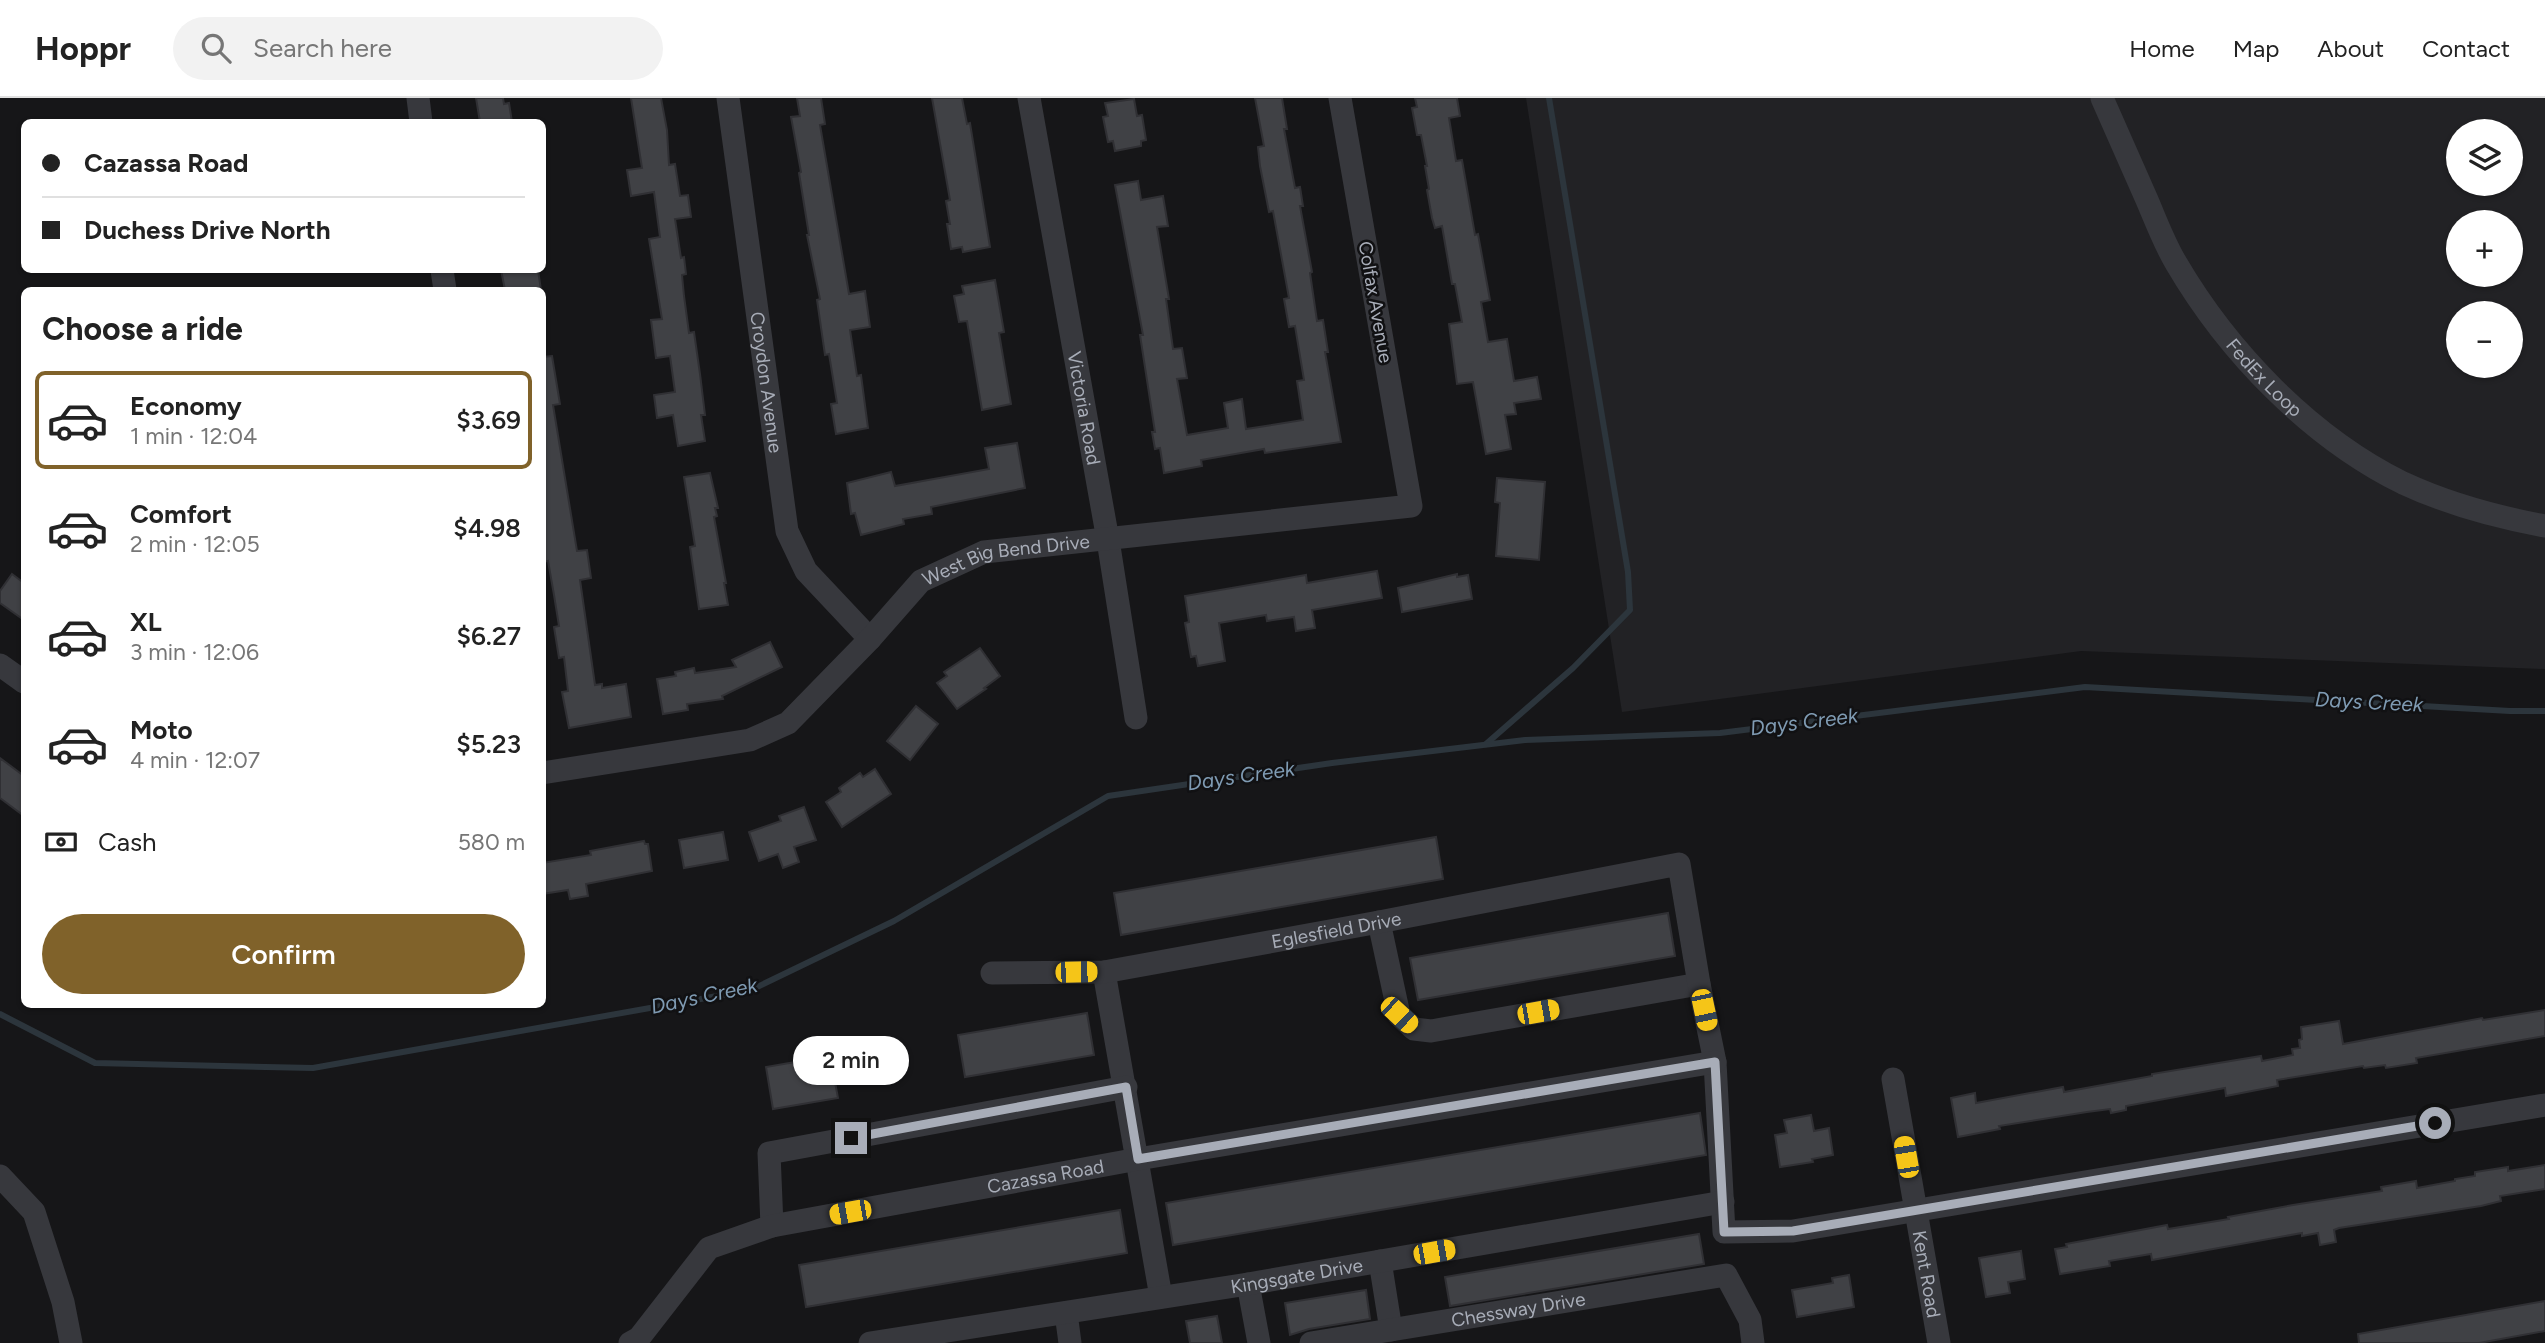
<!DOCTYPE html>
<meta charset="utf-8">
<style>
body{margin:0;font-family:Figtree,sans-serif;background:#f2f2f2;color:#222;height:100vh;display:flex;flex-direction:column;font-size:26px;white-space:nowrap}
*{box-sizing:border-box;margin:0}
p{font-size:23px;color:#767676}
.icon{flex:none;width:38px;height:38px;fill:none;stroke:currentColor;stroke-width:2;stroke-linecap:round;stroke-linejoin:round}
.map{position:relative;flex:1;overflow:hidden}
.drawer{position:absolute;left:21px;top:189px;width:525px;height:721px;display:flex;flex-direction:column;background:#fff;border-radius:10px;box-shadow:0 2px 5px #0004}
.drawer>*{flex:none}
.banner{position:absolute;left:21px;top:21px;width:525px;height:154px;border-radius:10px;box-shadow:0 2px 5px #0004;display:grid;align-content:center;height:154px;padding:0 21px;background:#fff}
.controls{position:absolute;left:2446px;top:21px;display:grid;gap:14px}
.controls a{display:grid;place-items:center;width:77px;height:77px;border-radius:50%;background:#fff;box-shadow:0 2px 5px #0004;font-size:35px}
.end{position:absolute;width:32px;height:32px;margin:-16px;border:9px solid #a8adb8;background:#111;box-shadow:0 0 0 4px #111}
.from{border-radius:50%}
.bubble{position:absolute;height:49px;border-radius:24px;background:#fff;box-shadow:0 2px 5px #0004;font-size:23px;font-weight:600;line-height:49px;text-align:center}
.car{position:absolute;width:21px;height:42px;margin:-21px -10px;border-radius:9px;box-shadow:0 0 5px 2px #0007;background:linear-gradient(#f5c518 24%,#345 0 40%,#f5c518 0 76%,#345 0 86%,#f5c518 0)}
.banner b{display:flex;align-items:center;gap:24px;height:66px;font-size:26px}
.banner b+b{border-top:2px solid #e0e0e0}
.banner i{width:18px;height:18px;background:#222}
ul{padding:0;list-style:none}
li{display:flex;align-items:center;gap:21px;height:98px;margin:0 14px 10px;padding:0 7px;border:4px solid transparent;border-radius:10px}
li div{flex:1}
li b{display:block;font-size:26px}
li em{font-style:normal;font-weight:600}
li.current{border-color:#80622a}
li>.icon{width:63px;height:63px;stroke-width:1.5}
h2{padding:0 21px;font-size:32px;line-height:84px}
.pay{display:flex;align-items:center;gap:18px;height:77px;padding:0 21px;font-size:26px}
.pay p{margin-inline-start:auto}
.button{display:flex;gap:14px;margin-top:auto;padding:14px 21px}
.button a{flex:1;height:80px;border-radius:42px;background:#80622a;color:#fff;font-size:28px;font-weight:600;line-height:80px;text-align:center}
header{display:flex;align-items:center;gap:42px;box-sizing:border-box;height:98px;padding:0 35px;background:#fff;border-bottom:2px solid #e0e0e0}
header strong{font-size:33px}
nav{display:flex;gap:38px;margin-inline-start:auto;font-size:24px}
.search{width:490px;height:63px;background:#f2f2f2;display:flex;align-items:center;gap:18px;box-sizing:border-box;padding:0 24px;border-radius:38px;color:#767676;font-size:26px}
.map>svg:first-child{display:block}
</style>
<header>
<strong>Hoppr</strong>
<div class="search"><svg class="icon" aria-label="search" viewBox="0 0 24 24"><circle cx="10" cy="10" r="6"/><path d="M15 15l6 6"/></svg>Search here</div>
<nav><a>Home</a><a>Map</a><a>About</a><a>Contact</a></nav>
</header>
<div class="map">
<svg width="2545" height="1245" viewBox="0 0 2545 1245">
<rect width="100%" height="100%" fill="#161618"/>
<path fill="#222225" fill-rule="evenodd" d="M1526,0H2545V571L2081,553L1622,614ZM2459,33H2511V86H2459ZM2459,124H2511V177H2459ZM2459,215H2511V268H2459Z"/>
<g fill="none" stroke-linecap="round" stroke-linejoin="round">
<g stroke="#2c353c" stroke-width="6">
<polyline points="1486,646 1573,570 1630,512 1628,474 1549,0"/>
<polyline points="0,916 95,965 313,970 751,892 894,823 1108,698 1332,665 1525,642 1720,635 2085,589 2510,613 2545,613"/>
</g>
</g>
<g fill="#404145" stroke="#303034" stroke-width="2">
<polygon points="476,0 503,0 504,6 509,5 512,24 480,24"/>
<polygon points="631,0 661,0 667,32 669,67 675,66 680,98 688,97 691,119 675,121 681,160 684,159 686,176 682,177 684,198 689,235 694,234 700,276 705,317 701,317 705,343 678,348 673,317 657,320 654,297 675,294 670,258 656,260 651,222 662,221 649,141 660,139 654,94 631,98 627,72 642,70"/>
<polygon points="797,0 821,0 825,26 820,27 849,196 865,193 870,229 850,232 857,278 861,277 868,330 836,336 831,306 837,305 829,256 825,257 817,202 820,201 807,137 809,137 799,75 801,74 791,19 800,18"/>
<polygon points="932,0 962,0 967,26 970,25 990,149 963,154 962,149 951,151 947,126 950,126 946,103 950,102"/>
<polygon points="1255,0 1282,0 1287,31 1284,31 1295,90 1300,89 1303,108 1300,108 1312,174 1310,175 1317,223 1323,222 1328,254 1325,254 1341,344 1265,355 1264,351 1201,362 1202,368 1164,375 1160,350 1155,351 1152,334 1155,334 1140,237 1143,237 1115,87 1138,83 1141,102 1163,98 1168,128 1157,129 1169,201 1166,201 1173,251 1182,250 1187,280 1177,281 1187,337 1228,330 1224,305 1242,301 1246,331 1303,322 1297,283 1304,282 1295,228 1289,229 1284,201 1289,200 1273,113 1269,114 1260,68 1258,49 1264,48"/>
<polygon points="1415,0 1457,0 1460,18 1449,20 1456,63 1462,62 1475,137 1478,136 1490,202 1481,204 1488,244 1507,241 1514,283 1537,279 1541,301 1514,305 1516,316 1505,317 1511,351 1486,356 1473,284 1457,286 1449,226 1462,224 1455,186 1452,186 1442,128 1435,130 1432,120 1427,92 1429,91 1425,68 1427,68 1421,37 1417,37 1412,10 1417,9"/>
<polygon points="1134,1 1137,18 1142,17 1146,42 1141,43 1141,48 1115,53 1113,43 1108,44 1103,19 1108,18 1105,5"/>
<polygon points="501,172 538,172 541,192 505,192"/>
<polygon points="995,182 1004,234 999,235 1011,306 982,312 967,223 959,224 954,198 964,196 962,188"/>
<polygon points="552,258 560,306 553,307 577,453 587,452 591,480 580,482 595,587 602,586 602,590 626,586 631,619 569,630 562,594 568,593 564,559 559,560 554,529 559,528 554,497 548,463 542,464 542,259"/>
<polygon points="1017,345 1025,390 931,409 932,416 903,421 904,426 861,437 855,415 851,416 847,385 891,374 895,388 989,371 985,350"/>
<polygon points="710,375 718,410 715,410 717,418 714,419 726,485 724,485 728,507 699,511 690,449 695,448 684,379"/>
<polygon points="1497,380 1545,384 1539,462 1496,458 1500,405 1495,404"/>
<polygon points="1377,473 1382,500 1312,512 1315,530 1296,533 1294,519 1267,523 1266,517 1219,525 1225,563 1198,568 1196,558 1191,559 1185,525 1189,524 1185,498 1306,477 1307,485"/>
<polygon points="12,476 24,485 24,522 0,505 0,493"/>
<polygon points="1457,476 1457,479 1468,477 1472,501 1402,514 1398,490"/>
<polygon points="770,544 782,569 722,598 723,601 687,606 688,612 663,616 657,581 676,578 675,574 694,570 695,575 736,569 732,562"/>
<polygon points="980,550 1000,578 984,590 986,591 957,611 937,585 947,578 944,574"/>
<polygon points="916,608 938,626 910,662 887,643"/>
<polygon points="0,660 24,678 24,718 0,700"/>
<polygon points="875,671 891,696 842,729 826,704 841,694 839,690 860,675 863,679"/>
<polygon points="804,709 816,742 794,749 799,764 783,770 778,756 759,763 749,734 781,723 779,718"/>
<polygon points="723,734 728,762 684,770 679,742"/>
<polygon points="1436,739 1443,781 1121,837 1114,795"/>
<polygon points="644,743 645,746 648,746 652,773 586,786 588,798 570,801 568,792 542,796 542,765 591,757 590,753"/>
<polygon points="1668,815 1675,858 1418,902 1410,860"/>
<polygon points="2545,912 2545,938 2416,960 2417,965 2386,970 2385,967 2364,970 2363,968 2277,982 2278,988 2226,998 2225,990 2126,1008 2126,1012 2111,1015 2110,1011 2087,1014 1999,1028 2000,1031 1958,1039 1951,1000 1975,995 1976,1005 2063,989 2064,994 2152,978 2152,976 2261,958 2262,963 2293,957 2292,951 2300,950 2299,942 2302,941 2301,929 2339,923 2343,946 2482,920 2483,922"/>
<polygon points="1087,915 1094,957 965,979 958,937"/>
<polygon points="830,958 838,1000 773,1011 766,969"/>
<polygon points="1700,1015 1706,1057 1173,1147 1166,1105"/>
<polygon points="1811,1017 1814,1033 1829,1030 1833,1057 1812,1061 1813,1064 1780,1069 1775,1037 1787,1035 1784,1022"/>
<polygon points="2545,1067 2545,1091 2500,1098 2501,1103 2481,1108 2339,1130 2334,1132 2336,1144 2320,1147 2318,1135 2302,1138 2302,1135 2152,1162 2151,1156 2109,1163 2110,1168 2060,1176 2055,1151 2067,1149 2066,1146 2167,1127 2168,1131 2229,1121 2228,1119 2293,1107 2382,1093 2381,1089 2416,1083 2417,1090 2455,1083 2455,1081 2475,1078 2475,1074 2508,1069 2508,1073"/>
<polygon points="1120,1112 1127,1155 806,1209 799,1167"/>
<polygon points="1699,1136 1704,1166 1450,1208 1445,1179"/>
<polygon points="2021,1153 2025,1181 2008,1184 2010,1195 1986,1199 1979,1160"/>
<polygon points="1849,1177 1854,1209 1797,1219 1792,1192 1833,1185 1832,1180"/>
<polygon points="1366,1192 1370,1221 1309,1231 1290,1237 1285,1205"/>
<polygon points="2545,1203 2545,1233 2479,1245 2359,1245 2358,1236"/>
<polygon points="1217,1218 1222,1245 1190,1245 1186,1223"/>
</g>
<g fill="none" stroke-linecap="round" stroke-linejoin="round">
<g stroke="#37383d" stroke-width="23">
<polyline points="418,0 421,24"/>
<path id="s1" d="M728,0L787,433L806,473L870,541"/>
<path id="s2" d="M1029,0L1108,442L1136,620"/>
<path id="s3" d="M2102,0C2117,34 2132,68 2147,102C2156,123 2164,145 2176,165C2228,254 2310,339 2403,385C2448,406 2496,419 2545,428"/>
<polyline points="442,172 445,192"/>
<polyline points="0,567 24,584"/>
<path id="s4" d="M542,675L750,642L788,625L870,541L921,483L984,454L1411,408L1340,0"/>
<polyline points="1379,824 1399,917 1414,931 1431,933 1699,886"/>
<polyline points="1104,874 1161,1199"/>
<path id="s5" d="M992,875L1104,874L1379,824L1679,766L1699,886L1715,964L1724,1134L1793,1133L2545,1007"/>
<path id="s6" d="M1893,981L1939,1245"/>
<polyline points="0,1078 34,1114 63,1204 71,1245"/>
<polyline points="772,1128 769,1055 1126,989"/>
<polyline points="1380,1163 1391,1232"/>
<polyline points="1248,1186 1259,1245"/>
<polyline points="1066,1215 1070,1245"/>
<path id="s7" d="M630,1245L639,1240L709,1150L772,1128L1138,1061L1715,964"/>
<path id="s8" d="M870,1245L1248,1186L1723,1104"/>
<path id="s9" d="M1311,1245L1726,1177L1750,1222L1753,1245"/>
</g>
</g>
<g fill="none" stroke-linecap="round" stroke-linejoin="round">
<polyline stroke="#a8adb8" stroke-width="9" points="851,1040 1126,989 1138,1061 1715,964 1724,1134 1793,1133 2435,1025"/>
</g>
<g text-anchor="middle" stroke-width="5" stroke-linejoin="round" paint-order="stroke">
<g font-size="19" fill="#a8adb8" stroke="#111113">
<text transform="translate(1376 204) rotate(80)" y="7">Colfax Avenue</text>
<text dy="7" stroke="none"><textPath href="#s3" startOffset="326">FedEx Loop</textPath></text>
<text dy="7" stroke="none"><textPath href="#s1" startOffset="287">Croydon Avenue</textPath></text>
<text dy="7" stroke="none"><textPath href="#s2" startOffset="315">Victoria Road</textPath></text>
<text dy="7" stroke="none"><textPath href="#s4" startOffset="536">West Big Bend Drive</textPath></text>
<text dy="7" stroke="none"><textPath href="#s5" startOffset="348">Eglesfield Drive</textPath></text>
<text dy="7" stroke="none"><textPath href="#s7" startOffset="469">Cazassa Road</textPath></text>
<text dy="7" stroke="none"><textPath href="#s6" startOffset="198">Kent Road</textPath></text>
<text dy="7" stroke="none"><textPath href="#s8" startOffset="432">Kingsgate Drive</textPath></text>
<text dy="7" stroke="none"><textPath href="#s9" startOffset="210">Chessway Drive</textPath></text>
</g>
<g font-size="21" font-style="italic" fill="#7f9bb3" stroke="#111113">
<text transform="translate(2369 604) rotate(3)" y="7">Days Creek</text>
<text transform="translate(1804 624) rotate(-7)" y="7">Days Creek</text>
<text transform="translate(1241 678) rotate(-8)" y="7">Days Creek</text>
<text transform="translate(704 898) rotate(-12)" y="7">Days Creek</text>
</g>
</g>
</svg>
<div class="controls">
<a><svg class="icon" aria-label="layers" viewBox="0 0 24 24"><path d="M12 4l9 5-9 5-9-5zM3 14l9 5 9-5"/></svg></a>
<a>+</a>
<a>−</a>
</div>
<i class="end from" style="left:2435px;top:1025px"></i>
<i class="end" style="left:851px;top:1040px"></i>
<div class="bubble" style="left:793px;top:938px;width:116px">2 min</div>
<i class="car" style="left:1076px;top:874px;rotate:89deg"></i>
<i class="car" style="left:1704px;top:912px;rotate:168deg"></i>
<i class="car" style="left:1538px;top:914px;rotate:80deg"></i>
<i class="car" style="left:1399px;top:917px;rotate:133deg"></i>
<i class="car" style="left:1906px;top:1059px;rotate:350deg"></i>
<i class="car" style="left:850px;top:1114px;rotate:260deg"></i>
<i class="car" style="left:1434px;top:1154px;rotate:80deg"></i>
<div class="banner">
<b><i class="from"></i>Cazassa Road</b>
<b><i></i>Duchess Drive North</b>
</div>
<section class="drawer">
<h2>Choose a ride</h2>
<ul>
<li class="current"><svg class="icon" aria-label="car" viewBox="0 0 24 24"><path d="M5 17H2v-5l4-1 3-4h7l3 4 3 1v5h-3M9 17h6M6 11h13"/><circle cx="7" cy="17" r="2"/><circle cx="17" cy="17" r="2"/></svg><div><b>Economy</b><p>1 min · 12:04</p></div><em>$3.69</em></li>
<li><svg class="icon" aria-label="car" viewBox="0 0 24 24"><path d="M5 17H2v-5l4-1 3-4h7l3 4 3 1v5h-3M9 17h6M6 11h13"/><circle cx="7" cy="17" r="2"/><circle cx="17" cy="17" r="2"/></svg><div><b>Comfort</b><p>2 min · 12:05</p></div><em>$4.98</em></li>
<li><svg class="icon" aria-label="car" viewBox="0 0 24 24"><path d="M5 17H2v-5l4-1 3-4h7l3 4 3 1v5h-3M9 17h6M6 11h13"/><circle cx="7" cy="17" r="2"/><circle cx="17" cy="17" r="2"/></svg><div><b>XL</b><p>3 min · 12:06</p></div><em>$6.27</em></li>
<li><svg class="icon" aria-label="car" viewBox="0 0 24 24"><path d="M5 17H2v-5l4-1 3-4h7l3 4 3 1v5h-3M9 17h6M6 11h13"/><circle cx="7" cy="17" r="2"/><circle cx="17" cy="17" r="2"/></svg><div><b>Moto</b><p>4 min · 12:07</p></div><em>$5.23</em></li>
</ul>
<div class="pay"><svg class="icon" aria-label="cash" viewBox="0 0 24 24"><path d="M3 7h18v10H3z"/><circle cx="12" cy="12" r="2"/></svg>Cash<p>580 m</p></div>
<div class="button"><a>Confirm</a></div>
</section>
</div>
